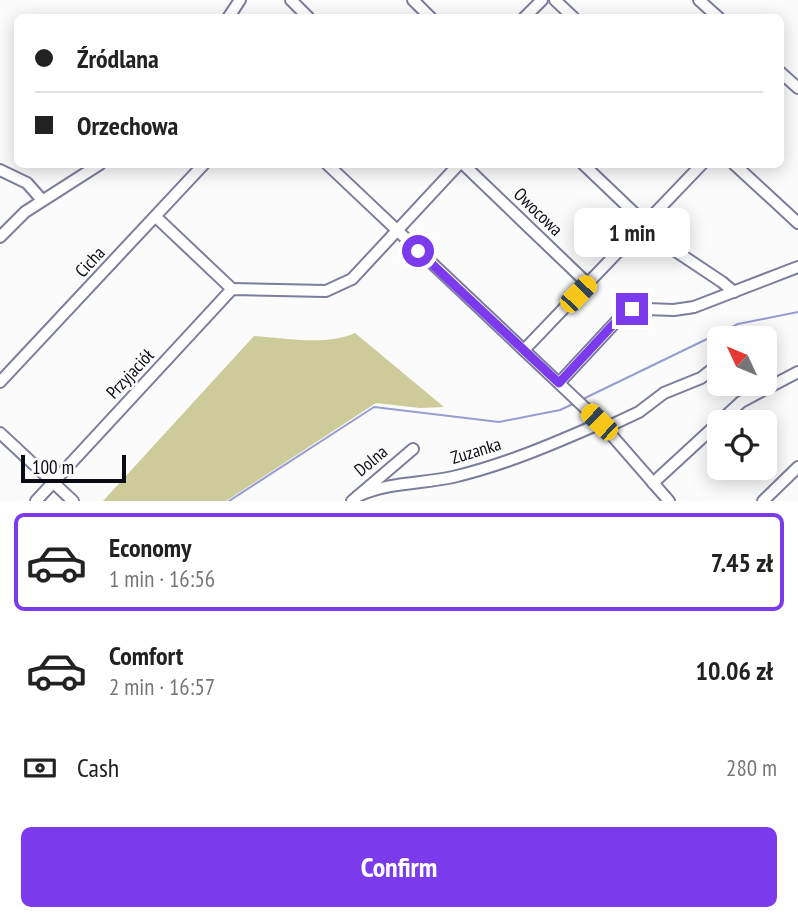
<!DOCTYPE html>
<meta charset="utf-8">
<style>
body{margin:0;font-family:"PT Sans Narrow",sans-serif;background:#f2f2f2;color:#222;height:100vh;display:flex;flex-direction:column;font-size:26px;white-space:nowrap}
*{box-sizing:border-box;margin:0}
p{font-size:23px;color:#767676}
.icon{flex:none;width:38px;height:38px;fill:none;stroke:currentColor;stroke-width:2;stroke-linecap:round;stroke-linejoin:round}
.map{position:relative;height:501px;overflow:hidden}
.panel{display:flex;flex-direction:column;background:#fff;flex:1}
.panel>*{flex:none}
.banner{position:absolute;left:14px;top:14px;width:770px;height:154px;border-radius:10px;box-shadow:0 4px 18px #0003;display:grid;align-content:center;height:154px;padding:0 21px;background:#fff}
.needle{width:46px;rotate:314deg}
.fabs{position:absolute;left:707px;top:326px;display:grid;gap:14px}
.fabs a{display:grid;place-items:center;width:70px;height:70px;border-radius:10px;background:#fff;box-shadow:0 4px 18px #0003;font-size:35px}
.scale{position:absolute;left:21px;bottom:18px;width:105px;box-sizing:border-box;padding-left:7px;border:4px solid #0b0b16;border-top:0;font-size:19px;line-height:24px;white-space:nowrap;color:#0b0b16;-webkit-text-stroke:5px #fbfbfb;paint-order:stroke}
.end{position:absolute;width:32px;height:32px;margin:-16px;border:9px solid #7c3aed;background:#fff;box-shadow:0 0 0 4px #fff}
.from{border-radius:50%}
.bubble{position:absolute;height:49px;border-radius:10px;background:#fff;box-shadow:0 4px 18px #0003;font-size:23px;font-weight:700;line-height:49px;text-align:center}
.car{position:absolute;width:21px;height:42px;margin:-21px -10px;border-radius:9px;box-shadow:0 0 5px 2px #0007;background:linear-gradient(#f5c518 24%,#345 0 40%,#f5c518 0 76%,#345 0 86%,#f5c518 0)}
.banner b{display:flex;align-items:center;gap:24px;height:66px;font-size:26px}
.banner b+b{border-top:2px solid #e0e0e0}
.banner i{width:18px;height:18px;background:#222}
ul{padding:12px 0 0;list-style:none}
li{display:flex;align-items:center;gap:21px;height:98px;margin:0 14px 10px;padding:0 7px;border:4px solid transparent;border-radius:10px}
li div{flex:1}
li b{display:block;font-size:26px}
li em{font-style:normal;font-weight:700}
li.current{border-color:#7c3aed}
li>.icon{width:63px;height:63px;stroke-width:1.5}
.pay{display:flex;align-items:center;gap:18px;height:77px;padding:0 21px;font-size:26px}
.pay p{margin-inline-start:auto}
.action{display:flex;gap:14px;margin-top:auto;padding:14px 21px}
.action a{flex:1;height:80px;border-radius:10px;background:#7c3aed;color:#fff;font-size:28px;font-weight:700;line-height:80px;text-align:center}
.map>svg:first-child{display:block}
</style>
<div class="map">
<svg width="798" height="501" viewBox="0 0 798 501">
<rect width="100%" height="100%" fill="#fbfbfb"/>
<path fill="#cccb99" d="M355,333L444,407L420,408L376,403L226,501H103L254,336C285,338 326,346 355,333Z"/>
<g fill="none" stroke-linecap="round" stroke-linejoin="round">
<g stroke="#979cd3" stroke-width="2">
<polyline points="583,399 738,324 798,312"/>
<polyline points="229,501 374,407 499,422 560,410 575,403"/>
</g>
<g stroke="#7b7e9c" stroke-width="14">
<g id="minor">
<polyline points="291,0 309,18"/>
<polyline points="413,0 431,18"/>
<polyline points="555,0 574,18"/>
<polyline points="699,0 719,18"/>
<polyline points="228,18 240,0"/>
<polyline points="524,18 542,0"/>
<polyline points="780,72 798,88"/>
<polyline points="327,164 601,423 669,501"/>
<polyline points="463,164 588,284"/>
<polyline points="583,164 671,248 722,282 734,292"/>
<polyline points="734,164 798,223"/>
<polyline points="0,170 27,183 42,200"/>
<polyline points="156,217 232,289"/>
<polyline points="0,237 25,212 100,164"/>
<polyline points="524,350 702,164"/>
<polyline points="0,382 204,164"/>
<polyline points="559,383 626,311 646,309 674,310 694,307 798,267"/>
<polyline points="605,428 639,412 664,393 701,378 719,364"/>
<polyline points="0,433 73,501"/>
<polyline points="653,483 741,402 798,372"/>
<path d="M358,496C388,482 421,484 453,477C504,465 553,444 601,423"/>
<polyline points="36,501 232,289 326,291 352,279 459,164"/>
<polyline points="352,501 413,449"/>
<polyline points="763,501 798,467"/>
</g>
</g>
<use href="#minor" stroke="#fff" stroke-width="10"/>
</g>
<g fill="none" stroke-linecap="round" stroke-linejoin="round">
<polyline stroke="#7c3aed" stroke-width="9" points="418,251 559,383 622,315 632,309"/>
</g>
<g text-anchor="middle" stroke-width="5" stroke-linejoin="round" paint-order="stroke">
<g font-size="18" fill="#0b0b16" stroke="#fbfbfb">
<text transform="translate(538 212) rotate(44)" y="6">Owocowa</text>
<text transform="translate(90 262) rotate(-47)" y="6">Cicha</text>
<text transform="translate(130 374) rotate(-47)" y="6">Przyjaciół</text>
<text transform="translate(476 451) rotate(-17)" y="6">Zuzanka</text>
<text transform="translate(371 461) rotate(-40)" y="6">Dolna</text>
</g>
</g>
</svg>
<div class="fabs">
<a><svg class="needle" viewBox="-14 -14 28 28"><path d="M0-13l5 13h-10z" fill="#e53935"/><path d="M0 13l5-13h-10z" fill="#767676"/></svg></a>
<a><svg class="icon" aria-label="locate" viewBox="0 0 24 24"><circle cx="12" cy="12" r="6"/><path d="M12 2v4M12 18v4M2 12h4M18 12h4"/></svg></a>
</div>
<div class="scale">100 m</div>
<i class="end from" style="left:418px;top:251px"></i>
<i class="end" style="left:632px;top:309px"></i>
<div class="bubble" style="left:574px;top:208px;width:116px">1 min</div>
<i class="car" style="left:578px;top:294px;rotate:44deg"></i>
<i class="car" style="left:599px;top:422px;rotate:314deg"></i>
<div class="banner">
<b><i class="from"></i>Źródlana</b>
<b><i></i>Orzechowa</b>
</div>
</div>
<section class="panel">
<ul>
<li class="current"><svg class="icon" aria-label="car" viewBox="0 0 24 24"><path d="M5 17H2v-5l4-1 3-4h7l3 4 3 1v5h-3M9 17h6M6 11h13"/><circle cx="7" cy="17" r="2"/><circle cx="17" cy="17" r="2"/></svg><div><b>Economy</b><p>1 min · 16:56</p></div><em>7.45 zł</em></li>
<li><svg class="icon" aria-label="car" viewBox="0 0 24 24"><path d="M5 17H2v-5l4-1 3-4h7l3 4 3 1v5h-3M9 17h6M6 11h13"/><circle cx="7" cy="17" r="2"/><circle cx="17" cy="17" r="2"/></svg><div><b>Comfort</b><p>2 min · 16:57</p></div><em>10.06 zł</em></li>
</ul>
<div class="pay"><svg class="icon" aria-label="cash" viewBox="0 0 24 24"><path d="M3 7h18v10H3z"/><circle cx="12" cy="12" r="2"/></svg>Cash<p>280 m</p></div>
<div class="action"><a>Confirm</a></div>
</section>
